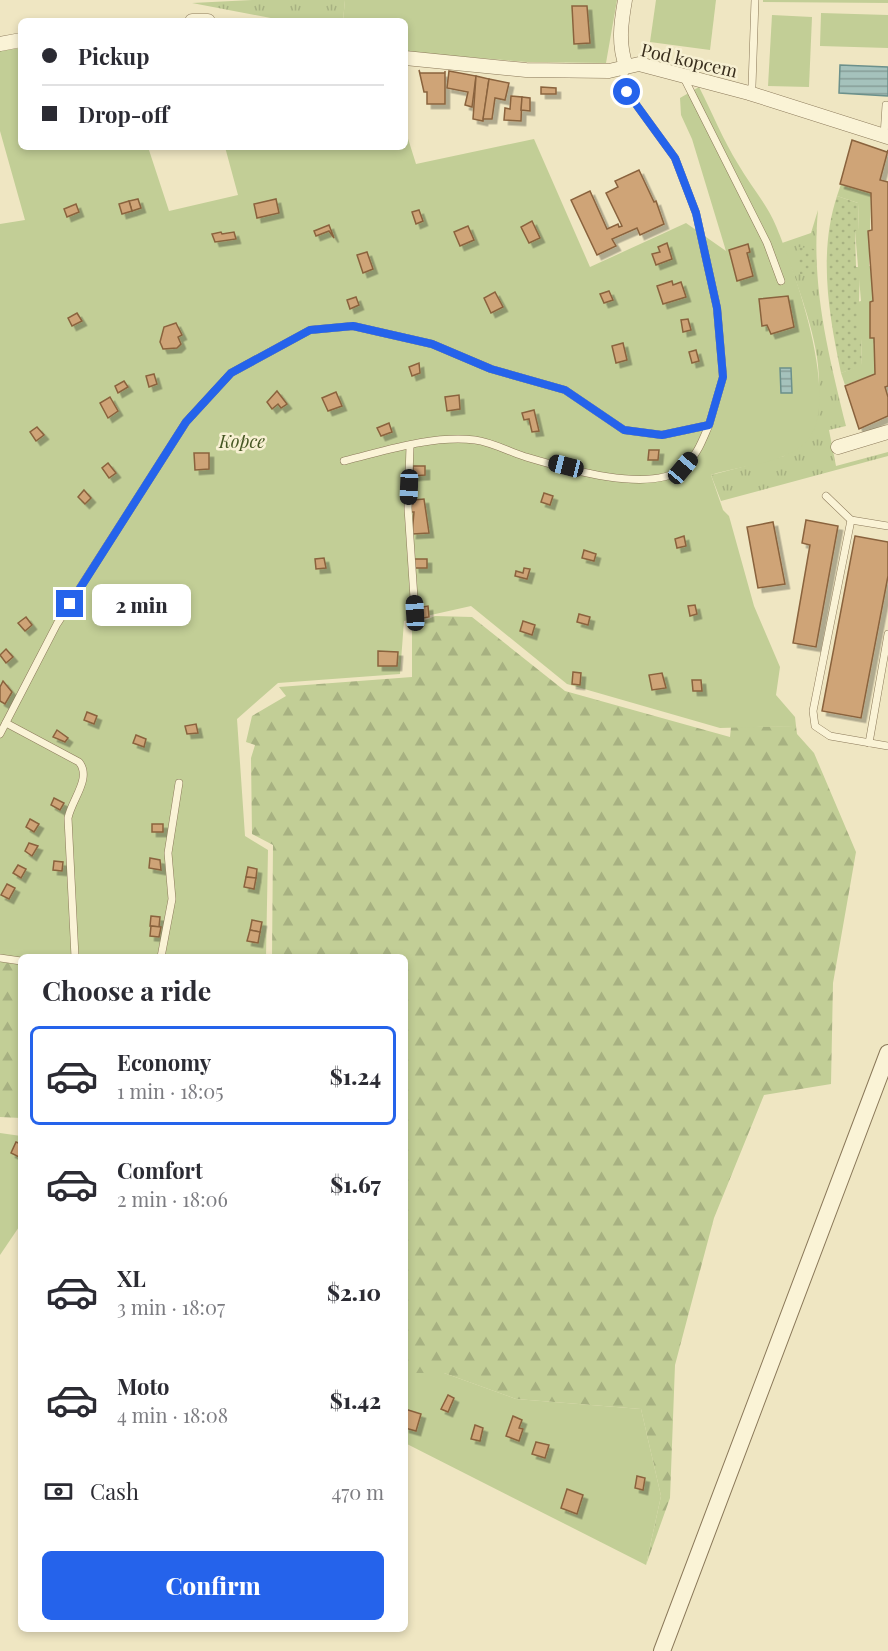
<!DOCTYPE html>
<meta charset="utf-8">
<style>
body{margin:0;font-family:"Playfair Display",serif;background:#f7f7f7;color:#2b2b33;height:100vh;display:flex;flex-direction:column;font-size:22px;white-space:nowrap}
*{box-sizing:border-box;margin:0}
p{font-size:20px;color:#7c7c81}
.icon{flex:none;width:33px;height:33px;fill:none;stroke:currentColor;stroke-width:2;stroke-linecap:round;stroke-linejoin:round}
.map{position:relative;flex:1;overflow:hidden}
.side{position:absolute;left:18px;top:954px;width:390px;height:678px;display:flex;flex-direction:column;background:#fff;border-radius:9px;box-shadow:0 3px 9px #0003}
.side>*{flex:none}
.guide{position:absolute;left:18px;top:18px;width:390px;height:132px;border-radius:9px;box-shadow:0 3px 9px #0003;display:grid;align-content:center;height:132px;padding:0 24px;background:#fff}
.end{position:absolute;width:27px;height:27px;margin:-14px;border:8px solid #2563eb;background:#fff;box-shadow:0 0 0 3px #fff}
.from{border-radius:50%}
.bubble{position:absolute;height:42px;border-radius:9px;background:#fff;box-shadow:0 3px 9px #0003;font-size:20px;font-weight:800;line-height:42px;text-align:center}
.car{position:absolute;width:18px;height:36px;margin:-18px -9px;border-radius:8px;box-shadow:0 0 4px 2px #0007;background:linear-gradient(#222 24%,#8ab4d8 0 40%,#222 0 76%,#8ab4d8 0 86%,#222 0)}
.guide b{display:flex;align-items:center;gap:21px;height:57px;font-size:22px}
.guide b+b{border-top:2px solid #e1e1e2}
.guide i{width:15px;height:15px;background:#2b2b33}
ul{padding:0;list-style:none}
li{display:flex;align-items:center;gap:18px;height:99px;margin:0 12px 9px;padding:0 12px;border:3px solid transparent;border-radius:9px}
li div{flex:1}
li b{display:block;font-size:22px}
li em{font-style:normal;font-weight:800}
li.on{border-color:#2563eb}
li>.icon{width:54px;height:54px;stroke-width:1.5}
h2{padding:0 24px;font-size:27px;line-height:72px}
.pay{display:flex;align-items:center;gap:15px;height:66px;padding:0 24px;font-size:22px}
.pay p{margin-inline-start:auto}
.button{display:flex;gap:12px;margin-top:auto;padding:12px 24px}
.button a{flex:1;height:69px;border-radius:9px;background:#2563eb;color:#fff;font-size:24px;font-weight:800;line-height:69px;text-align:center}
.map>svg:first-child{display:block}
</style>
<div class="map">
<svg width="888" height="1651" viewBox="0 0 888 1651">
<defs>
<pattern id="grass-tufts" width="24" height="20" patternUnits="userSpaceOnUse" patternTransform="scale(1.5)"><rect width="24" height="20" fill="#c2ce96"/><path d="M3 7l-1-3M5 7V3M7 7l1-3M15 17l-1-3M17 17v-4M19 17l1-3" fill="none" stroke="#a7b181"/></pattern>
<pattern id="forest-firs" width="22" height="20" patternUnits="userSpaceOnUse" patternTransform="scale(1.5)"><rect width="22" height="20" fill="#c2ce96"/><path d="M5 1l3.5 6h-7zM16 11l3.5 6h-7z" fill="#a7b181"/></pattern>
<pattern id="park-dots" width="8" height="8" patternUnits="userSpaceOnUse" patternTransform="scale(1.5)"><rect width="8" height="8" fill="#c2ce96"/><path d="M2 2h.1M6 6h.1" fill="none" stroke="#a7b181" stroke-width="1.8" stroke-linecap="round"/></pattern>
<pattern id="water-rules" width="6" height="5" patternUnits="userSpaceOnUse" patternTransform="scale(1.5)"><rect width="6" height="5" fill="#a5c2bc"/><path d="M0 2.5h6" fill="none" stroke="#879e98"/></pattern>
<filter id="shadow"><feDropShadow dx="4.5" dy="4.5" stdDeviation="0" flood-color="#0004"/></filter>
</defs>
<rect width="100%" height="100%" fill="#efe6c2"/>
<g fill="url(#grass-tufts)">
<polygon points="252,0 345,0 343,21 286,21 192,3"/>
<path d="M818,210C811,287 828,352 846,426L829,430L836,466L888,452V456L721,501L711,475L784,456C793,439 815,408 818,390C824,351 796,281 782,243L811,233Z"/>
</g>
<g fill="url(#forest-firs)">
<polygon points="435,616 472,617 565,691 730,737 731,727 796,726 797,734 814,753 856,852 833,983 831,1084 764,1095 714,1218 684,1331 675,1365 670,1498 646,1565 661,1496 641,1409 516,1399 444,1373 405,1373 405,957 272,957 273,845 252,834 251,758 255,745 246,742 252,716 286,696 279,687 412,677 412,626"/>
<polygon points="0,958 21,961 21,1118 0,1117"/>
</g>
<g fill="url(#park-dots)">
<path d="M837,196L858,203L859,231H855L856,267H860L858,338H861L862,366L841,373C829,315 818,254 837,196Z"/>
<polygon points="798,247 814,249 816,275 800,274"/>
</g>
<g fill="#c2ce96">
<polygon points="345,0 617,0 606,63 527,62 405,52 405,21 343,21"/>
<polygon points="656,0 716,0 710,50 650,42"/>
<polygon points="763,0 888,0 888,3 763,2"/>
<polygon points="821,13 888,15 888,48 820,46"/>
<polygon points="772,15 812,17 809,87 768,86"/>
<path d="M21,48V147H148L169,211L238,195L225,147H405V129L416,164L534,139L590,267L686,223L726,251L692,139L681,115L680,98L699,87C712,112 723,140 738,164C750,185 767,204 776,226C794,269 844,406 805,443C781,465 740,465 711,475L723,510L729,516L754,606L780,667L776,695L795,717L796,726L720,728L567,684L471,606L404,621L400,674L278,683L237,719L245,836L268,850L266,957H0V224L25,220L0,131V51Z"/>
<polygon points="841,184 871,193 869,266 872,267 873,301 870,302 870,338 874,338 875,374 845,385 841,373 862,365 861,338 857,338 857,302 861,301 855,231 859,230 858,203 837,196"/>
<polygon points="0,1133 21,1136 21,1224 0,1255"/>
<polygon points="405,1373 444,1373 516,1399 641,1409 661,1496 646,1565 405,1443"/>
</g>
<g fill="url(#water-rules)" stroke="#6b908b" stroke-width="1.5">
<polygon points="840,65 888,67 888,96 839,93"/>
<polygon points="780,368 791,368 792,393 781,393"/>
</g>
<g fill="#cfa477" stroke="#8a633e" stroke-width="1.5" filter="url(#shadow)">
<polygon points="572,6 587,6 590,43 574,44"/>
<polygon points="419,70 420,73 445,73 445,71 445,104 427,104 427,92 424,92"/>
<polygon points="449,71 476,76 472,107 465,105 468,92 447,88"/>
<polygon points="476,76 489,79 483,121 473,119"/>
<polygon points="489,79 509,83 505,100 495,98 492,119 483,119"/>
<polygon points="541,87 556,88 556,94 541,94"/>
<polygon points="511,96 522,97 521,121 504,120 505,108 510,109"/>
<polygon points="522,97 530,98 530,111 521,110"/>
<polygon points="852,140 887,152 888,150 880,180 888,182 888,386 885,387 888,397 888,416 859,429 845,386 875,374 874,338 870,338 870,302 873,301 868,231 872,230 871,196 871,193 840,184"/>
<polygon points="639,170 654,202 656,201 664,224 640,235 637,228 612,239 616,246 597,255 571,200 590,191 607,229 618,224 619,227 622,226 606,193 618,187 615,181"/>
<polygon points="138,199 141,208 132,211 129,201"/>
<polygon points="276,199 279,213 257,218 254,204"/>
<polygon points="129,201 132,211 122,214 119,204"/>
<polygon points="76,204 79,212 67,217 64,209"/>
<polygon points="419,210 423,221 416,224 412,212"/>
<polygon points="532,221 540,238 529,243 521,227"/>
<polygon points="329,225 334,238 329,231 316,236 314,231"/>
<polygon points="468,226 474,240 460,246 454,232"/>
<polygon points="221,232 222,234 234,232 236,239 215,242 212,234"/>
<polygon points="667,243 672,259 656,265 652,254 660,252 658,247"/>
<polygon points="748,244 750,252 747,253 753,276 737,281 729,250"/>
<polygon points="367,252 373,269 363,273 357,255"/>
<polygon points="672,281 673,285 681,282 686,297 663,304 657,286"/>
<polygon points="609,291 613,300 604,303 600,294"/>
<polygon points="495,292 503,307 491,313 484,298"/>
<polygon points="788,296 794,327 771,334 767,325 762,326 759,299"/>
<polygon points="356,297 359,305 350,309 347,300"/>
<polygon points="77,313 82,321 72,326 68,318"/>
<polygon points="688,319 691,330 683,332 681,320"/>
<polygon points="176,323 182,335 178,337 181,344 177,348 163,349 160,342 164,327"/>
<polygon points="623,343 627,360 616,363 612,346"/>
<polygon points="696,350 699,361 692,363 689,352"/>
<polygon points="419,363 420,373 412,376 409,367"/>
<polygon points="154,374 157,384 149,387 146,376"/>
<polygon points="124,381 128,387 118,393 115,386"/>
<polygon points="277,391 287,404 281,408 278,404 272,409 267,402"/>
<polygon points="336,392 342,406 328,411 322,398"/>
<polygon points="459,395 460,409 447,411 445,397"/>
<polygon points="110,397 118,411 108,418 100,403"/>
<polygon points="534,410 539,431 532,432 529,419 524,420 522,413"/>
<polygon points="389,423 392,432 381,436 377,428"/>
<polygon points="37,427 44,435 36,441 30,432"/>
<polygon points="649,450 659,450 658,460 648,460"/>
<polygon points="194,453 209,453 209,469 195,470"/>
<polygon points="108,463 116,473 109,478 102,468"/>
<polygon points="413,466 425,466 425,475 413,476"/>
<polygon points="84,490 91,498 85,504 78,497"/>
<polygon points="544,493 553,496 550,505 541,502"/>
<polygon points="424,499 429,533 412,534 414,512 410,512 410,504 413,504 413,500"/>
<polygon points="806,520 838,526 816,647 793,643 810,545 802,543"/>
<polygon points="773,522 785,584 758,588 747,527"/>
<polygon points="684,536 686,546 677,548 675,539"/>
<polygon points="855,536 888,542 888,576 861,718 822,711"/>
<polygon points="584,550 596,554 594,561 582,558"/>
<polygon points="324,558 326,568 316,569 315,559"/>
<polygon points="414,559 427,559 427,568 415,568"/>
<polygon points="524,568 530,569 527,579 515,576 516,571 523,573"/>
<polygon points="174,596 176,605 166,607 164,598"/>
<polygon points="695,605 697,614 690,616 688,606"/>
<polygon points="428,606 429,617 418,619 416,608"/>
<polygon points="579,614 590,617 588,625 577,622"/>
<polygon points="26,617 32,625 25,631 18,623"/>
<polygon points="523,621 535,625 532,635 520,631"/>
<polygon points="6,649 13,657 6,663 0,655"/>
<polygon points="378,651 398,652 397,666 378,666"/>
<polygon points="573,672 581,673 580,685 572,684"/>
<polygon points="662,673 666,688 652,690 649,675"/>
<polygon points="692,680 701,680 702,691 693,691"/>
<polygon points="3,681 12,692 5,704 0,701 0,687"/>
<polygon points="87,712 97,716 94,724 84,720"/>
<polygon points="196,724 198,733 187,734 185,726"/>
<polygon points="57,730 68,738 65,742 53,737"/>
<polygon points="136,735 146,739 144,747 133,743"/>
<polygon points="54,798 64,803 60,810 51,805"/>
<polygon points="30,819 39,824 34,832 26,827"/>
<rect x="152" y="824" width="11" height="8"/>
<polygon points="29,843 38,846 32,856 25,851"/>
<polygon points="150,858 160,860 161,870 149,868"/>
<polygon points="54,861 63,862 62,871 53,870"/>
<polygon points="18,865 26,869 21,878 13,873"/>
<polygon points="248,867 257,869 256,878 246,877"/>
<polygon points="246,877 256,878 254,889 244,887"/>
<polygon points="7,884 15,888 9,899 1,895"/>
<polygon points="151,916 160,917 159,927 150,926"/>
<polygon points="252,920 262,922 260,932 250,930"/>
<polygon points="151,926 161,927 159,937 150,936"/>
<polygon points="250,930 260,932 258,943 247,941"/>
<polygon points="16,1142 21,1144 21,1158 11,1153"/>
<polygon points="448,1395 454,1398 448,1412 441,1409"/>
<polygon points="405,1409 421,1414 416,1431 405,1428"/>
<polygon points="513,1416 522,1420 519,1428 523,1429 519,1441 506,1436"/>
<polygon points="475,1425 483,1428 480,1441 471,1439"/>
<polygon points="536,1442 549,1445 545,1458 532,1454"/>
<polygon points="637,1476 645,1478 643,1490 635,1488"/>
<polygon points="567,1489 583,1495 577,1514 561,1508"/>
</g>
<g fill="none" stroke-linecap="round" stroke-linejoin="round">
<g stroke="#8a7859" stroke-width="8">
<g id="service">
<polyline points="683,76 767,243 781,281"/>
<polyline points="749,93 752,86 755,0"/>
<polyline points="884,136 886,105"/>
<polyline points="410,446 408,508 415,613"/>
<path d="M344,461C385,451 431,435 475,440C491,442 508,451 523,456C560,467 650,495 683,468C697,456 702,441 709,425"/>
<polyline points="826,496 851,520 888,526"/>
<polyline points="851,520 813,711 815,726 830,736 888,746"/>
<path d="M6,723L79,762C92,778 72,799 68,818L75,957"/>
<polyline points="0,734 57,624 186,422 231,373 310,330 353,326 432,344 491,369 565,390 624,430 662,435 709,425 723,377 717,308 696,213 675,158 627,92 623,80 626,66"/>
<polyline points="869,743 888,634"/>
<polyline points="161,957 172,899 168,853 179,783"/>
<polyline points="0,958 21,961"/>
</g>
</g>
<g stroke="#8a7859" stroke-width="15">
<g id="minor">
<path d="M625,0C621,23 618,44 626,66"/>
<polyline points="192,21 208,21"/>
<polyline points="0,44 21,40"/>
<polyline points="405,58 526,70 609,71 639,64 749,93 888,137"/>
<polyline points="838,447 888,432"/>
</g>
</g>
<g stroke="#8a7859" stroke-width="18">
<polyline id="tertiary" points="662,1651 888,1053"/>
</g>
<use href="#service" stroke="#faf3d6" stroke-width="7"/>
<use href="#minor" stroke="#faf3d6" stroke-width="14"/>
<use href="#tertiary" stroke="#faf3d6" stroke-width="16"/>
</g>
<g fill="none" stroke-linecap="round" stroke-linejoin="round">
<polyline stroke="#2563eb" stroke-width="8" points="70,604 186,422 231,373 310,330 353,326 432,344 491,369 565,390 624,430 662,435 709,425 723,377 717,308 696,213 675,158 627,92"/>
</g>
<g text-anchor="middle" stroke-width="5" stroke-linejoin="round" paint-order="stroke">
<g font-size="18" fill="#392e1d" stroke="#f7f0d2">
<text transform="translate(689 61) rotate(13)" y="6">Pod kopcem</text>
</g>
<g font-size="18" font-style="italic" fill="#455623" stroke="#f7f0d2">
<text x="242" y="448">Kopce</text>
</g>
</g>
</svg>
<i class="end from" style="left:627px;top:92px"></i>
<i class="end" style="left:70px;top:604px"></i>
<div class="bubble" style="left:92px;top:584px;width:99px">2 min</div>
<i class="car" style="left:566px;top:466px;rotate:284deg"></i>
<i class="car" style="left:683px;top:468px;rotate:40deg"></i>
<i class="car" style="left:409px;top:487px;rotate:182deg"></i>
<i class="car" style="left:415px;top:613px;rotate:357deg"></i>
<div class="guide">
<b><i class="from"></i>Pickup</b>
<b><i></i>Drop-off</b>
</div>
<section class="side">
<h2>Choose a ride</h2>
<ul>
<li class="on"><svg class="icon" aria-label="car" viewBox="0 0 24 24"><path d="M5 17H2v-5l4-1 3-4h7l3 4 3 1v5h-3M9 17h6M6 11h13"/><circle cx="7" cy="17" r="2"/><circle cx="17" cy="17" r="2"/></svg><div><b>Economy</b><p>1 min · 18:05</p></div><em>$1.24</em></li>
<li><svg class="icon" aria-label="car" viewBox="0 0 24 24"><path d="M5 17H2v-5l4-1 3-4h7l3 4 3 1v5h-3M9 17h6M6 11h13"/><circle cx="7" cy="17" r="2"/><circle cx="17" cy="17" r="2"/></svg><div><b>Comfort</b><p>2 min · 18:06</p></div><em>$1.67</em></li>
<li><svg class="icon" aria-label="car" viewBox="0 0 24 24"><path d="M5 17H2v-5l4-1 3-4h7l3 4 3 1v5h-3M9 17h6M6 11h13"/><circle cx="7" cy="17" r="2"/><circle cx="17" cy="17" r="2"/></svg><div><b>XL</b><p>3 min · 18:07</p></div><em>$2.10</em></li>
<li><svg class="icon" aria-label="car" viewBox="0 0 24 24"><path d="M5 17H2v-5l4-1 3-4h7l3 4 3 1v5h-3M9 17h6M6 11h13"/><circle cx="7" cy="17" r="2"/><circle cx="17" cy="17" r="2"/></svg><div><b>Moto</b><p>4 min · 18:08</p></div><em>$1.42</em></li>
</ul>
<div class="pay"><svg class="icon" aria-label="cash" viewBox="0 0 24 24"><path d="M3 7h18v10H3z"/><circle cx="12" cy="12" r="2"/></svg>Cash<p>470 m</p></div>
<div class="button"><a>Confirm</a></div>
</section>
</div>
